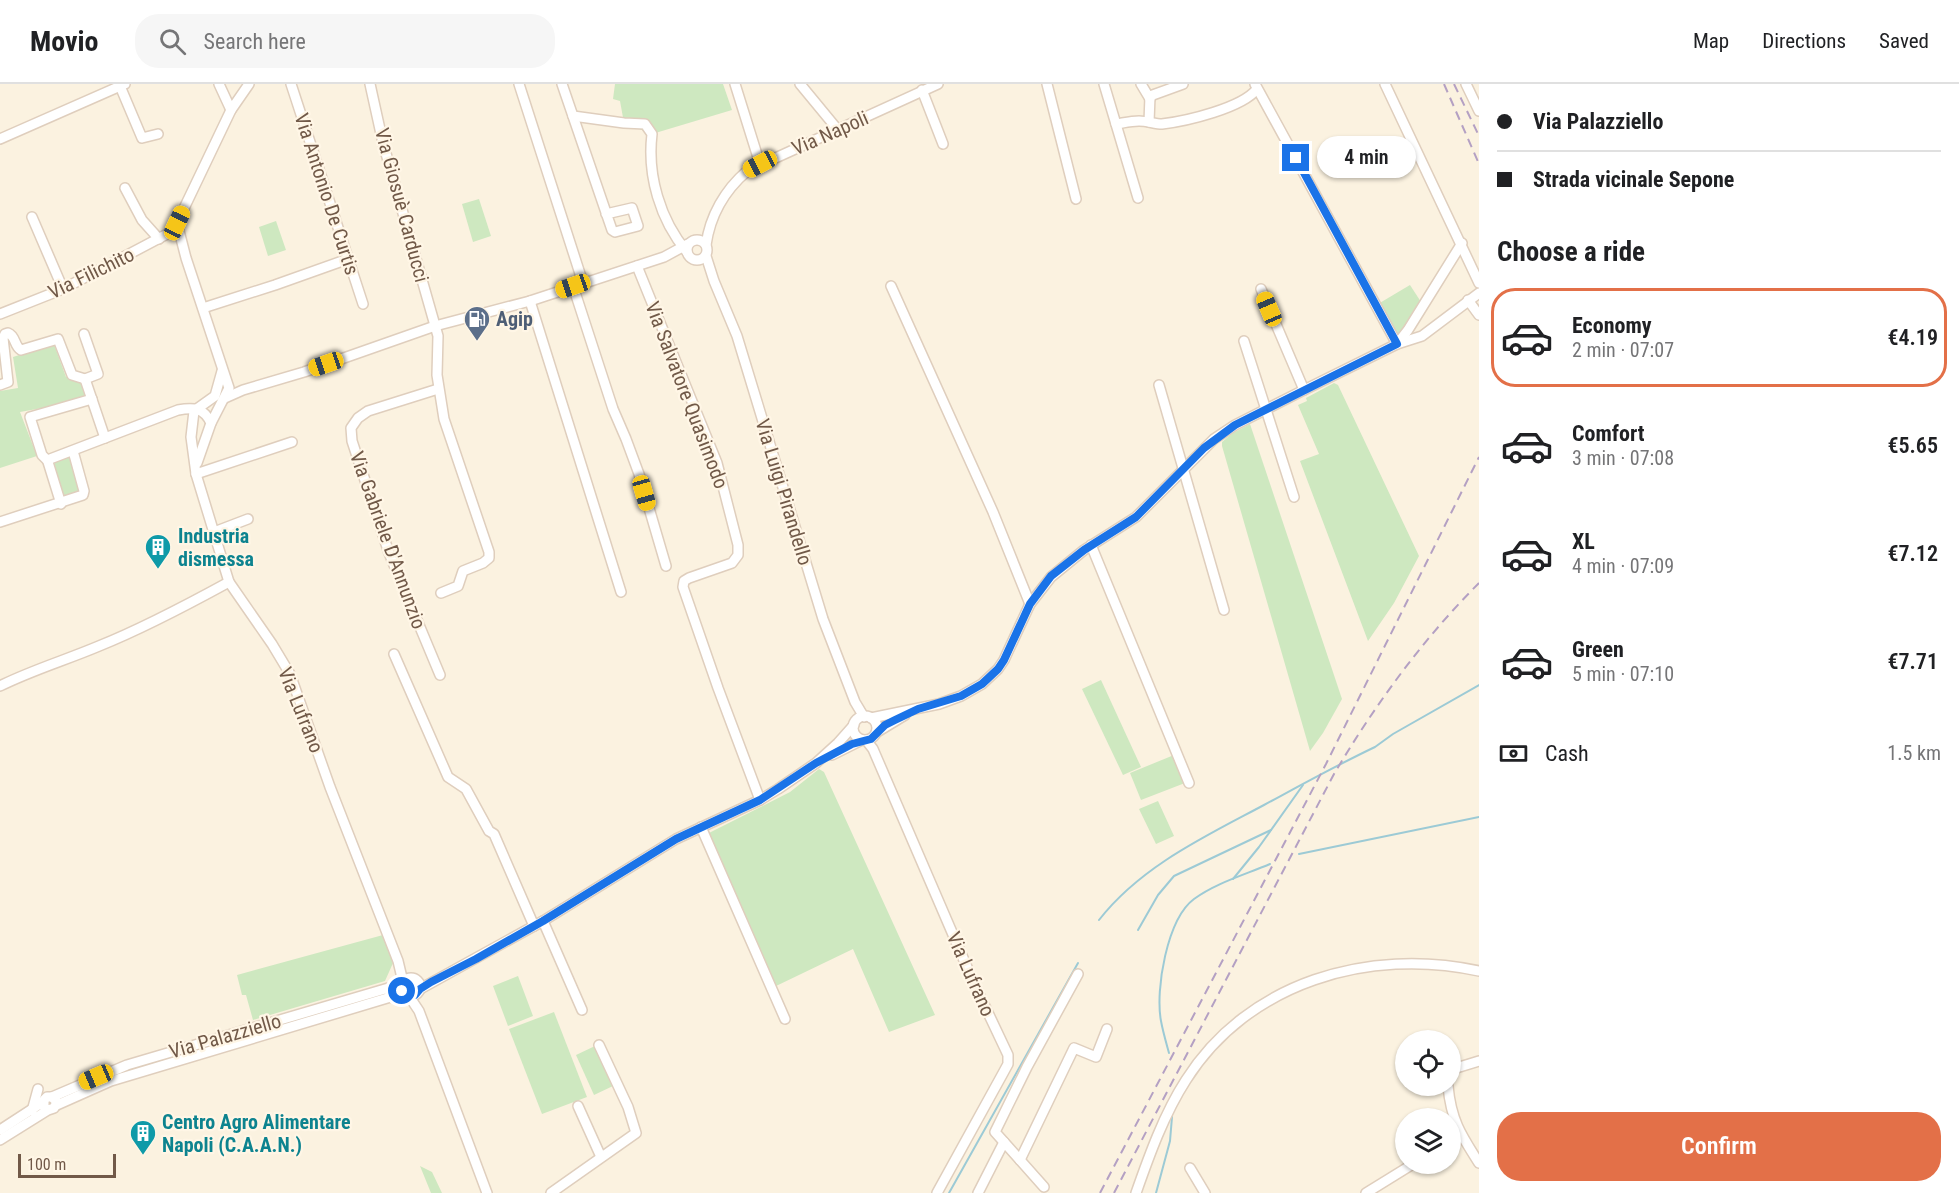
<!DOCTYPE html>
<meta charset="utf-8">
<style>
body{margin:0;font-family:"Roboto Condensed",sans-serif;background:#f6f6f6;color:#202124;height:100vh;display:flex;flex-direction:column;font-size:22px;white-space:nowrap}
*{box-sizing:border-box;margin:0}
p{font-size:20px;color:#757577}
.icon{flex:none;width:33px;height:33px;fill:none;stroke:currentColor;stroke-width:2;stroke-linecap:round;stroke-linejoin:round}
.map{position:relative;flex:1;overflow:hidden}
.sheet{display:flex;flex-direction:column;background:#fff;width:480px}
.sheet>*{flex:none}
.top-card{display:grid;align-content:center;height:132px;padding:0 18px;background:#fff}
.buttons{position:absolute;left:1395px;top:946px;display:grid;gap:12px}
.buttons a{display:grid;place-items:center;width:66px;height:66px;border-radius:50%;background:#fff;box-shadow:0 2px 4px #0004;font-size:30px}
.scale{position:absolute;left:18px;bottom:15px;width:98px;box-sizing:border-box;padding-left:6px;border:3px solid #715948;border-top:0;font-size:16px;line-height:21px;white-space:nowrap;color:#715948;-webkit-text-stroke:4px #fff6e6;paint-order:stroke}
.end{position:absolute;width:27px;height:27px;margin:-14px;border:8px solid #1a73e8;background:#fff;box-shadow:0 0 0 3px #fff}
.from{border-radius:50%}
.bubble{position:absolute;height:42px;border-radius:21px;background:#fff;box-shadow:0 2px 4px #0004;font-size:20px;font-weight:600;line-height:42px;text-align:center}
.car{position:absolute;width:18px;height:36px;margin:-18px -9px;border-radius:8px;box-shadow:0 0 4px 2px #0007;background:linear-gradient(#f5c518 24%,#345 0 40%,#f5c518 0 76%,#345 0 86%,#f5c518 0)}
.top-card b{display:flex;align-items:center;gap:21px;height:57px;font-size:22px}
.top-card b+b{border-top:2px solid #e0e0e0}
.top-card i{width:15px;height:15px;background:#202124}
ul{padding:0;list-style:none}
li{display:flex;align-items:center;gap:18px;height:99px;margin:0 12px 9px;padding:0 6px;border:3px solid transparent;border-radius:24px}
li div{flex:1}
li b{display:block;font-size:22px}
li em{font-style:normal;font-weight:600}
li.on{border-color:#e37048}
li>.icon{width:54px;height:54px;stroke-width:1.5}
h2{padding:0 18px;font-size:27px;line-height:72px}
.pay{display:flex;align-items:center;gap:15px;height:66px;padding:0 18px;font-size:22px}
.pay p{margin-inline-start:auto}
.action{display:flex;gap:12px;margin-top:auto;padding:12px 18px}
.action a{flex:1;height:69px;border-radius:24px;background:#e37048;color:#fff;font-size:24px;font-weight:600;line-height:69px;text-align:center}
header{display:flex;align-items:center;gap:36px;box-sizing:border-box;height:84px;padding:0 30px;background:#fff;border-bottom:2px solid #e0e0e0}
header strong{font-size:28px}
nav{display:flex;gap:33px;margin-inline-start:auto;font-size:21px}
.search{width:420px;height:54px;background:#f6f6f6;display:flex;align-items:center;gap:15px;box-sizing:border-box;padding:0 21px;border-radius:24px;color:#757577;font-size:22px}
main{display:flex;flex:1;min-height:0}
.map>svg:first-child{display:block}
</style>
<header>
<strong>Movio</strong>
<div class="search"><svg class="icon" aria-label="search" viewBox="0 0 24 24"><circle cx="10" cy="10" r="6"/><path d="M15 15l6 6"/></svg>Search here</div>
<nav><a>Map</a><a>Directions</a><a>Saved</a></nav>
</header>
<main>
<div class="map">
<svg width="1479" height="1109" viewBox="0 0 1479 1109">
<rect width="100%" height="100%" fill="#fbf2e0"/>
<g fill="#cee8c0">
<polygon points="615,0 723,0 732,26 652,50 624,39 620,17 613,15"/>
<polygon points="479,115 491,152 473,158 462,120"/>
<polygon points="276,137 286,166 268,172 259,143"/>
<polygon points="1410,201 1421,218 1400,251 1397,252 1378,220"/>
<polygon points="54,260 66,293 85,295 92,315 20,328 37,372 0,384 0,307 18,304 13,273"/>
<polygon points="1334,299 1338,301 1419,472 1394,519 1368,557 1300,377 1319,370 1298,321 1307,317 1306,314"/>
<polygon points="1250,340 1342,615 1323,649 1310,667 1222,362 1222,358 1233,349"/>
<polygon points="73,371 83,407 64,416 54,378"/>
<polygon points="1101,596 1141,683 1123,691 1082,605"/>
<polygon points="1174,671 1185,699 1141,716 1130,689"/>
<polygon points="819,685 824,688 935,931 889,948 853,865 774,903 707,750 790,708"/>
<polygon points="1158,717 1174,752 1156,760 1139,725"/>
<polygon points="383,851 393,879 385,897 253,936 246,911 242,911 237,891"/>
<polygon points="518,892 533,932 508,942 493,902"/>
<polygon points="554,928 587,1013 542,1030 509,945"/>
<polygon points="595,962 613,1002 594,1011 576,971"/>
<polygon points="420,1082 432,1088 442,1109 431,1109"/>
</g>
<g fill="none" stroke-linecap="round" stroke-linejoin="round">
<g stroke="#9ccad5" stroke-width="2">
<polyline points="1299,770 1479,733"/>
<polyline points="1233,795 1259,763 1303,701"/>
<path d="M1099,836C1141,782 1206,752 1264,721C1301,701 1337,681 1375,663L1393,650L1479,601"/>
<polyline points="1138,846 1158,811 1174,792 1271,746"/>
<path d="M1169,969C1166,958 1163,948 1161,937C1155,906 1167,835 1194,815C1216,799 1244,791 1270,780"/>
<polyline points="949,1109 1078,879"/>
<polyline points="1156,1109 1170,1057 1172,1033"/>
</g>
<g stroke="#dfcebd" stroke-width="12">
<g id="minor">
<polyline points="219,0 231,26"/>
<polyline points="291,0 363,220"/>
<polyline points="370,0 383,59 438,252 437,291 444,335 489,468 489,474 483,479 463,487 458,502 441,509"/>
<polyline points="519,0 583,199"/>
<polyline points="562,0 612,146 615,148 638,142 632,124 606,130"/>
<polyline points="735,0 760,80"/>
<polyline points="800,0 838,46"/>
<polyline points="1047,0 1076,115"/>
<polyline points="1104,0 1138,114"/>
<polyline points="1141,0 1150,15"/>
<polyline points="1255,0 1397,260 1408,246 1462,159"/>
<polyline points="1385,0 1479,199"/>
<polyline points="1466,0 1479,27"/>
<polyline points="120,2 142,54 158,50"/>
<polyline points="922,6 943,60"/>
<path d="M573,32L624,39L645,40L652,50C647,91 660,136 687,168"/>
<polyline points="1149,38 1150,12 1183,0"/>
<path d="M1116,40C1123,39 1131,37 1139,37C1147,37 1155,40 1162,40C1187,37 1242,24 1257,5"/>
<polyline points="0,55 125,0"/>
<polyline points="125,104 142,136 159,155"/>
<polyline points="32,133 63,205"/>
<polyline points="177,139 186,174 229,304 211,339 197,379"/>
<circle cx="697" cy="166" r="10"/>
<path d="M706,161C710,132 725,106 747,87L938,0"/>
<polyline points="706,172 714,197 737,252 823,535 855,618 864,633"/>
<polyline points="637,182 717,379 738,461 738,471 732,479 689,494 684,497 683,503 718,604 760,716"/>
<polyline points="573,202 613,325 626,355 639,390 666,482"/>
<polyline points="891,202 993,428 1030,520"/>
<polyline points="1261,205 1304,306"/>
<polyline points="1468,216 1479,231"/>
<polyline points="530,217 621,508"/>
<polyline points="203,224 275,201 348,175"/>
<polyline points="0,230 63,205 169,149 177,139 231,26 249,0"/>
<polyline points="84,250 98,290 85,295 105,354"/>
<polyline points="1244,257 1294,413"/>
<polyline points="222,287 215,312 194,327 191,353 196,390 229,498 272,560 290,590 330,703 398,877 403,898"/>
<path d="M0,301L8,298L3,254L5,250L8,249C16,252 14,262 21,266L58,255L72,291L85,295"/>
<polyline points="1159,301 1224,526"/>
<polyline points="438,305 368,327 358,334 351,344 352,357 389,469 440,591"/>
<polyline points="225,314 243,306 304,288 435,242 530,217 664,173 688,160"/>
<polyline points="48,377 42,371 30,333 92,315"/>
<polyline points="196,390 292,358"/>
<path d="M61,420L48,378L50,375L178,326C194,323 204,324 211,339"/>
<polyline points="0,438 83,411 84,407 73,367"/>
<polyline points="214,448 248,435"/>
<polyline points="1091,461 1189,699"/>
<polyline points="394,570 448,693 466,705 489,747 494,750 534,842"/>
<path d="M0,602C32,586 66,576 99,562C144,544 187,521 229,498"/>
<circle cx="865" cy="644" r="12"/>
<polyline points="871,634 939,620 961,612 982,600 998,585 1004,576 1030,520 1051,493 1084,466 1136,433 1214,355 1235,341 1304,306 1397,260 1422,252 1479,209"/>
<polyline points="877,648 905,631"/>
<polyline points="866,656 873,665 973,897 1008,971 1008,980 1002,991 937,1109"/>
<polyline points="832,671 862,656"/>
<polyline points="701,743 785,935"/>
<polyline points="543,837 582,926"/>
<circle cx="411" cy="903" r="9"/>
<polyline points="420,905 543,837 676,755 760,716 778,705 816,679 838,659 854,641"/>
<polyline points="409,912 419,927 487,1109"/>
<polyline points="1450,994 1453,985 1479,977"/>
<path d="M1448,1002C1451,1036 1461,1051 1479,1079"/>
<polyline points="52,1013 127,981 402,900"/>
<polyline points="57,1021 111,997 404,909"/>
<polyline points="578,1022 601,1073"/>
<polyline points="32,1027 38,1005"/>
<polyline points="0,1046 43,1018"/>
<polyline points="0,1056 48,1026 54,1024 57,1018 52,1013 47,1013 44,1016 44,1023 48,1026"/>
<polyline points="1020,1076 1074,964 1096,973 1107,945"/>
<polyline points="1190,1084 1205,1109"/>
<polyline points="1044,1103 995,1048 1027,983 1078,890"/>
<polyline points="551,1109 636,1049 628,1023 599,961"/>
<polyline points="978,1109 1004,1058"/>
<path d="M1136,1109C1149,1072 1164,1030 1186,996C1248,898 1369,863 1479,887"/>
<polyline points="1366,1109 1413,1080"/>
</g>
</g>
<use href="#minor" stroke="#fff" stroke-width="9"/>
<g stroke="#b4a0c3" stroke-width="2" stroke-dasharray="9 6" stroke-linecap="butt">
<polyline points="1444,0 1479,80"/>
<polyline points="1454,0 1479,52"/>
<polyline points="1100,1109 1326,680 1479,373"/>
<path d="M1114,1109L1334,690C1375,621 1422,556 1479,499"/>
</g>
</g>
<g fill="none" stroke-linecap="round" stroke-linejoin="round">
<polyline stroke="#1a73e8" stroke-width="8" points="402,907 409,912 415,911 420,905 431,898 476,875 543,837 676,755 760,716 816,679 852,660 871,655 885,641 895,636 918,625 961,612 982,600 998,585 1004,576 1030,520 1051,492 1084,466 1136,433 1204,364 1235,341 1397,260 1296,74"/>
</g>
<defs>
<g id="fuel-pin" transform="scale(1.35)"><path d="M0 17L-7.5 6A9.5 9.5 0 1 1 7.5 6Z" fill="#5c6f8a" stroke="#fff6e6"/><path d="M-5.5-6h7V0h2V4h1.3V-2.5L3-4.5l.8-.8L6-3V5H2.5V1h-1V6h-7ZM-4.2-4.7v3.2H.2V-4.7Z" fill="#fff"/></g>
<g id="building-pin" transform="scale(1.35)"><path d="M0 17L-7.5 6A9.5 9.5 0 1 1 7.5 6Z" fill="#0f9aa8" stroke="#fff6e6"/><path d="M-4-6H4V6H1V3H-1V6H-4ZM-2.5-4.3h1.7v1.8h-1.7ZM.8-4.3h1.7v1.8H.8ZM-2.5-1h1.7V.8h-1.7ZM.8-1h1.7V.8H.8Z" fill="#fff"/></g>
</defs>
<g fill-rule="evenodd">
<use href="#fuel-pin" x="477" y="235"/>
<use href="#building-pin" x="158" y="463"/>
<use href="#building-pin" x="143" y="1049"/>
</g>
<g text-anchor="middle" stroke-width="4.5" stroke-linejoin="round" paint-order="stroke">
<g font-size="20" fill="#715948" stroke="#fff6e6">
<text transform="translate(830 49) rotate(-24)" y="7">Via Napoli</text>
<text transform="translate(327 110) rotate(72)" y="7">Via Antonio De Curtis</text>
<text transform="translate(402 121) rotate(75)" y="7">Via Giosuè Carducci</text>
<text transform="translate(91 189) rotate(-26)" y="7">Via Filichito</text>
<text transform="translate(687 311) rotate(69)" y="7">Via Salvatore Quasimodo</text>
<text transform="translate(784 408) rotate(73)" y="7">Via Luigi Pirandello</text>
<text transform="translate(388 456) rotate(70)" y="7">Via Gabriele D'Annunzio</text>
<text transform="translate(301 626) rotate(68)" y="7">Via Lufrano</text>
<text transform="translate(971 890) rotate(66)" y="7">Via Lufrano</text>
<text transform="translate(225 952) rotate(-16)" y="7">Via Palazziello</text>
</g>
<g font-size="20" font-weight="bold" fill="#4e5e75" stroke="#fff6e6" text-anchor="start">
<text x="496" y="242">Agip</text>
</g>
<g font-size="20" font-weight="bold" fill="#0d838f" stroke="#fff6e6" text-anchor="start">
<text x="178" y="459">Industria<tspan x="178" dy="23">dismessa</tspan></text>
<text x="162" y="1045">Centro Agro Alimentare<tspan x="162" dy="23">Napoli (C.A.A.N.)</tspan></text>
</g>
</g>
</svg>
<div class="buttons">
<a><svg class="icon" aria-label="locate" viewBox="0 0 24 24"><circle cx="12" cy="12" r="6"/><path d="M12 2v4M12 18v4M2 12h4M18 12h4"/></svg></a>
<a><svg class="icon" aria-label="layers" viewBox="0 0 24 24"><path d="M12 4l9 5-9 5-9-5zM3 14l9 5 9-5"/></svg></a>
</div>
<div class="scale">100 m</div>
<i class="end from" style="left:402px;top:907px"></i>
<i class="end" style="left:1296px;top:74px"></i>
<div class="bubble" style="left:1317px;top:52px;width:99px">4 min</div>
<i class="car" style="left:760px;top:80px;rotate:242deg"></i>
<i class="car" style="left:177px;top:139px;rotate:25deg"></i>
<i class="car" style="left:573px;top:202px;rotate:251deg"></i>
<i class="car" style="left:1269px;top:225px;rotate:337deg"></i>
<i class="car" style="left:326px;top:280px;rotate:251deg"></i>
<i class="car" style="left:644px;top:409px;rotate:164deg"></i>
<i class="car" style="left:96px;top:993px;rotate:247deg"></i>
</div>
<section class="sheet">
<div class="top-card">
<b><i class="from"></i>Via Palazziello</b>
<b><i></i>Strada vicinale Sepone</b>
</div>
<h2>Choose a ride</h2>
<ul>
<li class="on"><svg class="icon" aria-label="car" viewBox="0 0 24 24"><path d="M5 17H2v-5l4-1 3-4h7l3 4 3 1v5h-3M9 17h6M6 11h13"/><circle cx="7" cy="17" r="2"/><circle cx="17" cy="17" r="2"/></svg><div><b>Economy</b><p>2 min · 07:07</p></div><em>€4.19</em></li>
<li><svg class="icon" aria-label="car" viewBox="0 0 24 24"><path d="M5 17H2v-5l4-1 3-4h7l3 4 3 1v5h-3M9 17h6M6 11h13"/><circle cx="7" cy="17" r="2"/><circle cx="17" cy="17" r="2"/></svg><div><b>Comfort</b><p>3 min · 07:08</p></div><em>€5.65</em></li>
<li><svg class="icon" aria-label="car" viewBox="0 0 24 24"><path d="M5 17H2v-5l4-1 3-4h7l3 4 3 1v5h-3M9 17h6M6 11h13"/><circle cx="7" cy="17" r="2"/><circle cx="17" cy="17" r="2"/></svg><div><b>XL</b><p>4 min · 07:09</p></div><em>€7.12</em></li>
<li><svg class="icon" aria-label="car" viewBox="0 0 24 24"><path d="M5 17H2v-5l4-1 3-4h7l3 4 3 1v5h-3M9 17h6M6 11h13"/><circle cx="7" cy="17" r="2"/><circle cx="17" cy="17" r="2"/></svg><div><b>Green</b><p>5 min · 07:10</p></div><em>€7.71</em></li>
</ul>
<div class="pay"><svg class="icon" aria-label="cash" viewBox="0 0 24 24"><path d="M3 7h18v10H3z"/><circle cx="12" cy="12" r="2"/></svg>Cash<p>1.5 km</p></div>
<div class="action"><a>Confirm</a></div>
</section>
</main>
